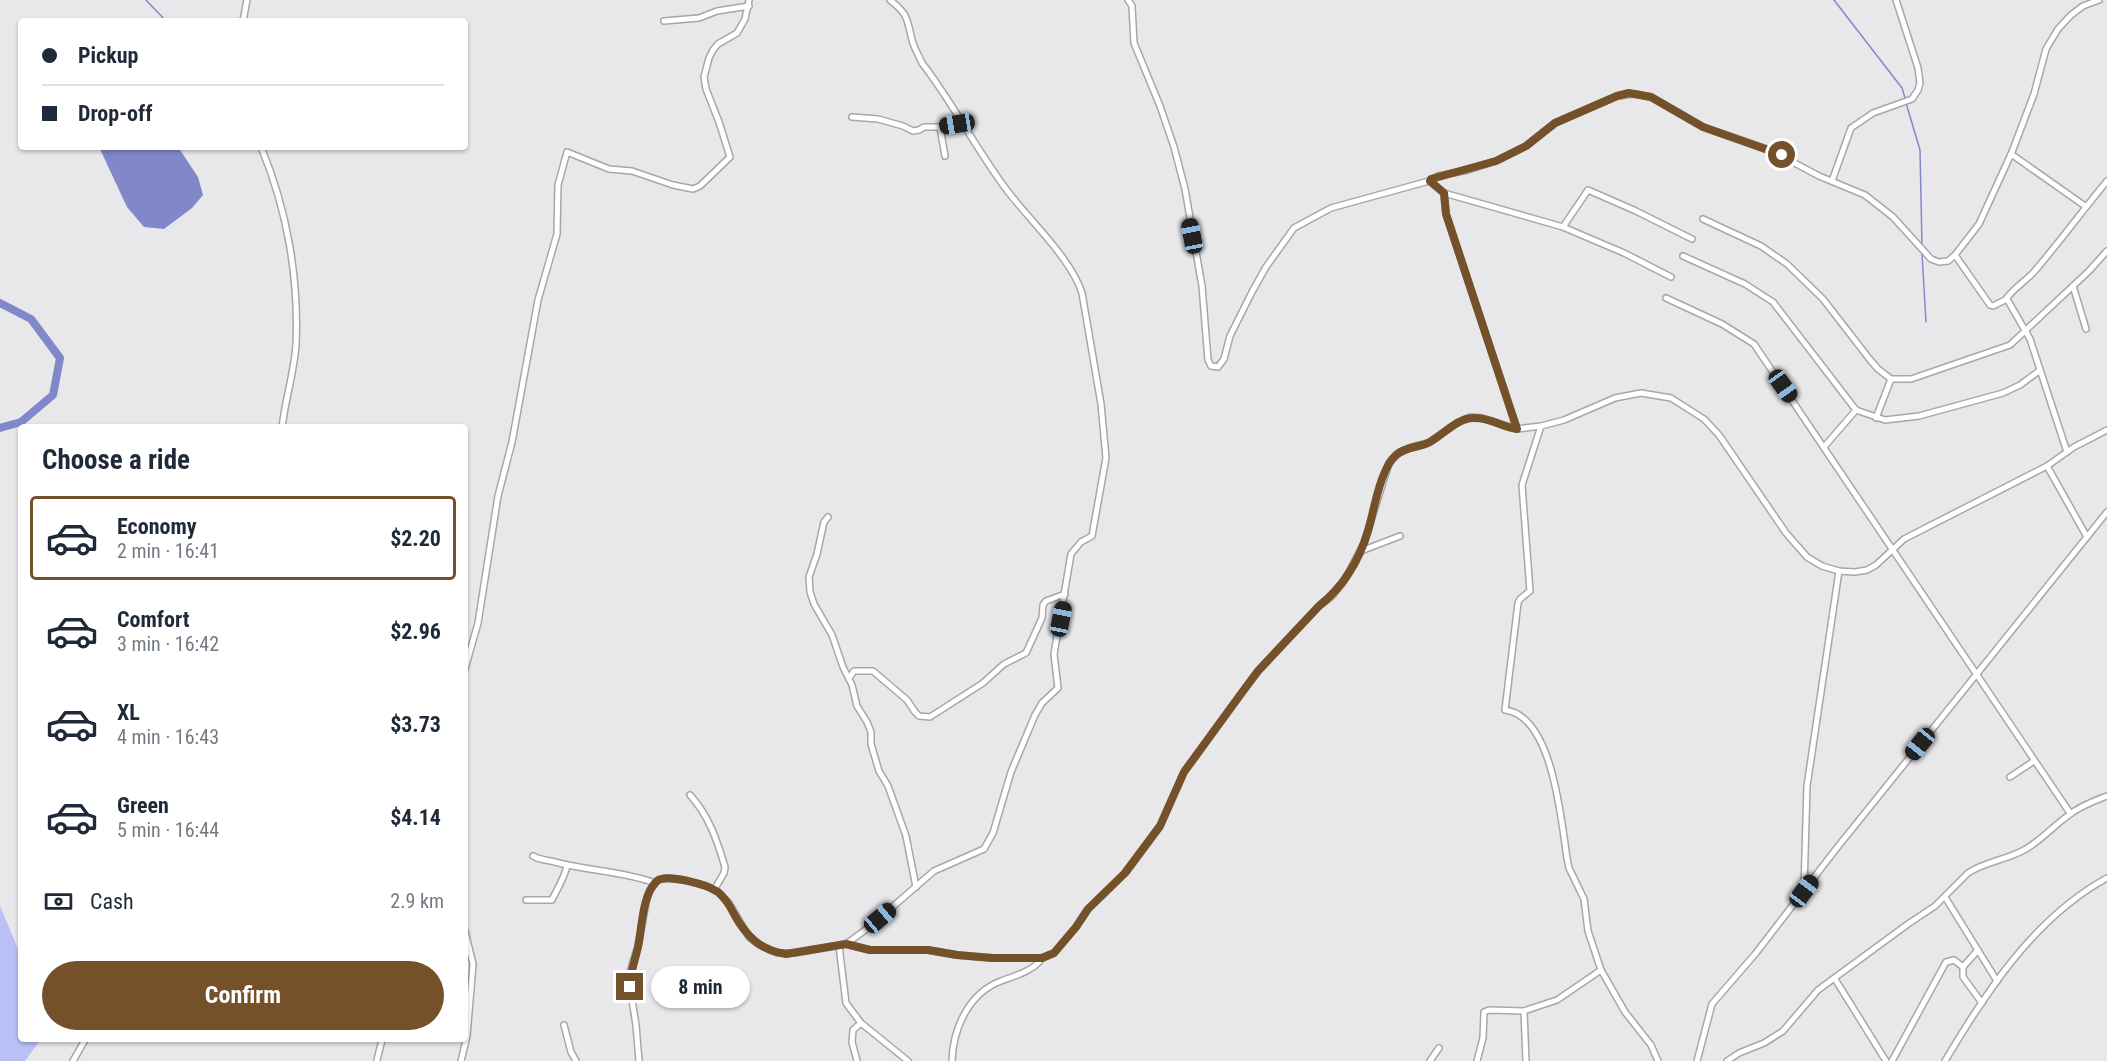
<!DOCTYPE html>
<meta charset="utf-8">
<style>
body{margin:0;font-family:"Roboto Condensed",sans-serif;background:#f6f6f7;color:#1f2937;height:100vh;display:flex;flex-direction:column;font-size:22px;white-space:nowrap}
*{box-sizing:border-box;margin:0}
p{font-size:20px;color:#747a83}
.icon{flex:none;width:33px;height:33px;fill:none;stroke:currentColor;stroke-width:2;stroke-linecap:round;stroke-linejoin:round}
.map{position:relative;flex:1;overflow:hidden}
.sheet{position:absolute;left:18px;top:424px;width:450px;height:618px;display:flex;flex-direction:column;background:#fff;border-radius:6px;box-shadow:0 2px 4px #0004}
.sheet>*{flex:none}
.top-card{position:absolute;left:18px;top:18px;width:450px;height:132px;border-radius:6px;box-shadow:0 2px 4px #0004;display:grid;align-content:center;height:132px;padding:0 24px;background:#fff}
.end{position:absolute;width:27px;height:27px;margin:-14px;border:8px solid #745129;background:#fff;box-shadow:0 0 0 3px #fff}
.from{border-radius:50%}
.bubble{position:absolute;height:42px;border-radius:21px;background:#fff;box-shadow:0 2px 4px #0004;font-size:20px;font-weight:700;line-height:42px;text-align:center}
.car{position:absolute;width:18px;height:36px;margin:-18px -9px;border-radius:8px;box-shadow:0 0 4px 2px #0007;background:linear-gradient(#222 24%,#8ab4d8 0 40%,#222 0 76%,#8ab4d8 0 86%,#222 0)}
.top-card b{display:flex;align-items:center;gap:21px;height:57px;font-size:22px}
.top-card b+b{border-top:2px solid #e0e1e3}
.top-card i{width:15px;height:15px;background:#1f2937}
ul{padding:0;list-style:none}
li{display:flex;align-items:center;gap:18px;height:84px;margin:0 12px 9px;padding:0 12px;border:3px solid transparent;border-radius:6px}
li div{flex:1}
li b{display:block;font-size:22px}
li em{font-style:normal;font-weight:700}
li.active{border-color:#745129}
li>.icon{width:54px;height:54px;stroke-width:1.5}
h2{padding:0 24px;font-size:27px;line-height:72px}
.pay{display:flex;align-items:center;gap:15px;height:66px;padding:0 24px;font-size:22px}
.pay p{margin-inline-start:auto}
.button{display:flex;gap:12px;margin-top:auto;padding:12px 24px}
.button a{flex:1;height:69px;border-radius:36px;background:#745129;color:#fff;font-size:24px;font-weight:700;line-height:69px;text-align:center}
.map>svg:first-child{display:block}
</style>
<div class="map">
<svg width="2107" height="1061" viewBox="0 0 2107 1061">
<rect width="100%" height="100%" fill="#e8e8eb"/>
<polygon fill="#b8c0f6" points="0,906 21,956 21,1040 40,1040 25,1061 0,1061"/>
<polygon fill="#8088c9" points="99,147 178,147 198,177 203,195 192,208 164,229 144,227 127,207"/>
<g fill="none" stroke-linecap="round" stroke-linejoin="round">
<g stroke="#8088c9" stroke-width="1.5">
<polyline points="146,0 166,21"/>
<polyline points="1834,0 1902,88 1905,98"/>
<polyline points="1906,103 1920,150 1922,246"/>
<polyline points="1922,254 1926,322"/>
</g>
<polyline stroke="#8088c9" stroke-width="8" points="0,303 31,319 60,358 53,395 21,422 0,428"/>
<g stroke="#a6a7aa" stroke-width="8">
<g id="minor">
<polyline points="1128,0 1132,6 1134,43 1160,106 1174,147 1185,189 1202,286 1208,360 1211,366 1218,367 1224,359 1230,336 1252,292 1266,267 1294,228 1331,208 1429,181 1438,176 1468,170 1496,161 1526,146 1555,123 1617,96 1635,94 1651,97 1703,127 1770,150 1819,176 1865,195 1893,217 1931,259 1939,262 1948,261 1955,255 1979,224 2012,152 2034,94 2046,49 2058,29 2071,15 2083,6 2099,0"/>
<polyline points="243,21 247,0"/>
<polyline points="664,21 699,18 717,11 749,6"/>
<polyline points="852,117 878,119 903,126 913,131 919,130 924,127 940,127"/>
<path d="M261,147C287,209 299,278 296,345C294,373 285,400 282,428"/>
<polyline points="2011,154 2085,206"/>
<polyline points="945,156 940,127 963,124"/>
<polyline points="1429,181 1444,193 1563,227 1624,253 1671,277"/>
<polyline points="1832,181 1851,128 1873,113 1912,99 1918,90 1920,83 1918,68 1896,0"/>
<polyline points="1444,193 1446,214 1517,429"/>
<polyline points="1703,219 1761,246 1787,264 1823,299 1871,361 1878,369 1891,379 1911,379 2010,345 2089,271 2107,251"/>
<polyline points="1563,227 1588,190 1636,211 1692,239"/>
<polyline points="1955,255 1990,305 1993,306 2007,299 2030,339 2067,452"/>
<polyline points="1683,256 1745,284 1773,302 1856,410 1885,420 1919,416 2003,393 2020,385 2039,371"/>
<polyline points="2073,286 2086,329"/>
<polyline points="1666,298 1722,324 1754,344 2070,813"/>
<path d="M2006,299C2013,289 2024,282 2033,273C2059,243 2082,211 2107,181"/>
<polyline points="1876,418 1891,379"/>
<path d="M1541,426L1522,485L1530,591L1520,599L1518,603L1505,710C1553,716 1561,820 1567,858L1569,868L1584,899L1588,931L1601,970L1625,1012L1651,1045L1658,1061"/>
<polyline points="1824,447 1856,410"/>
<polyline points="2047,466 2087,537"/>
<polyline points="828,517 824,522 817,554 809,577 810,592 814,604 832,635 843,667 852,685 857,706 867,722 871,732 871,744 879,771 888,786 906,836 916,887"/>
<polyline points="1361,551 1400,536"/>
<polyline points="465,669 478,623 498,496 512,442 538,300 557,234 558,185 567,152 609,169 632,171 673,185 693,189 700,186 730,157 719,122 706,89 704,77 709,58 713,50 718,44 737,33 745,19 749,0"/>
<polyline points="849,678 854,671 873,671 907,700 915,712 919,716 930,717 983,683 1004,664 1026,653 1042,618 1043,605 1046,601 1065,594"/>
<polyline points="2010,777 2034,761"/>
<path d="M690,795C709,816 717,840 725,867L724,873L714,890"/>
<path d="M533,856C540,860 547,860 555,862C588,871 623,871 655,883"/>
<polyline points="1804,889 1807,786 1839,571"/>
<polyline points="1945,897 1997,981"/>
<path d="M526,900H552C557,889 564,879 567,866"/>
<polyline points="846,944 870,950 928,950 957,955 992,958 1042,958 1054,953 1076,927 1088,909 1125,873 1160,826 1184,772 1258,671 1319,606 1332,596 1344,581 1364,543 1389,463 1399,453 1412,447 1428,443 1457,423 1471,417 1482,418 1517,429 1541,426 1564,420 1615,398 1641,393 1671,398 1704,419 1719,435 1786,533 1807,557 1822,566 1839,571 1855,572 1867,570 1876,565 1904,539 2047,466 2074,447 2107,430"/>
<polyline points="839,946 846,1003 861,1023 908,1061"/>
<polyline points="1977,951 1963,967 1963,977 1982,1003"/>
<polyline points="1835,979 1886,1061"/>
<polyline points="564,1025 571,1052 576,1061"/>
<polyline points="377,1060 382,1040"/>
<polyline points="73,1061 85,1040"/>
<polyline points="461,1061 467,1036 473,964 465,931"/>
<path d="M639,1061L636,1025L630,987V972L638,946L647,898L650,890L658,880L665,878L684,880L707,886L718,892L729,903L749,937L758,944L777,953H795L846,944L868,928L934,871L984,849L993,833L1011,772L1035,715L1042,703L1058,688L1054,654L1071,554L1081,542L1092,536L1106,458L1101,404L1082,293C1071,258 1028,219 1006,189C976,149 953,103 922,63C919,56 914,48 912,40C907,19 908,14 890,0"/>
<polyline points="857,1061 852,1042 853,1030 861,1023"/>
<path d="M952,1061C953,1028 969,993 1001,981C1014,976 1034,971 1042,958"/>
<polyline points="1430,1061 1439,1048"/>
<polyline points="1477,1061 1483,1038 1484,1012 1489,1010 1524,1011"/>
<polyline points="1526,1061 1524,1011 1557,1000 1601,970"/>
<polyline points="1697,1061 1712,1004 1756,953 1836,849 2107,512"/>
<path d="M1727,1061L1739,1053L1764,1043L1783,1031L1818,990L1908,924L1935,906L1968,873C1984,862 2006,860 2024,850C2041,841 2053,826 2069,815C2080,806 2094,801 2107,796"/>
<polyline points="1892,1061 1946,962 1954,960 1963,967"/>
<path d="M1945,1061C1986,992 2034,918 2107,878"/>
</g>
</g>
<use href="#minor" stroke="#fff" stroke-width="5"/>
</g>
<g fill="none" stroke-linecap="round" stroke-linejoin="round">
<path stroke="#745129" stroke-width="8" d="M630,987C630,972 635,961 638,947C642,929 642,894 657,881C667,873 708,885 718,892C725,898 730,906 734,914C746,936 761,951 786,954L846,944L870,950H928L957,955L992,958H1042L1054,953L1076,927L1088,909L1125,873L1160,826L1184,772L1243,691L1258,671L1319,606C1343,587 1359,561 1368,531C1374,511 1380,469 1396,455C1406,446 1419,448 1430,442C1443,435 1457,418 1473,418C1489,417 1502,427 1517,429L1446,214L1444,193L1430,181L1431,179L1496,161L1526,146L1555,123L1617,96L1629,93L1651,97L1703,127L1782,155"/>
</g>
</svg>
<i class="end from" style="left:1782px;top:155px"></i>
<i class="end" style="left:630px;top:987px"></i>
<div class="bubble" style="left:651px;top:966px;width:99px">8 min</div>
<i class="car" style="left:957px;top:124px;rotate:261deg"></i>
<i class="car" style="left:1192px;top:236px;rotate:349deg"></i>
<i class="car" style="left:1783px;top:386px;rotate:145deg"></i>
<i class="car" style="left:1061px;top:619px;rotate:11deg"></i>
<i class="car" style="left:1920px;top:744px;rotate:219deg"></i>
<i class="car" style="left:1804px;top:891px;rotate:37deg"></i>
<i class="car" style="left:880px;top:918px;rotate:50deg"></i>
<div class="top-card">
<b><i class="from"></i>Pickup</b>
<b><i></i>Drop-off</b>
</div>
<section class="sheet">
<h2>Choose a ride</h2>
<ul>
<li class="active"><svg class="icon" aria-label="car" viewBox="0 0 24 24"><path d="M5 17H2v-5l4-1 3-4h7l3 4 3 1v5h-3M9 17h6M6 11h13"/><circle cx="7" cy="17" r="2"/><circle cx="17" cy="17" r="2"/></svg><div><b>Economy</b><p>2 min · 16:41</p></div><em>$2.20</em></li>
<li><svg class="icon" aria-label="car" viewBox="0 0 24 24"><path d="M5 17H2v-5l4-1 3-4h7l3 4 3 1v5h-3M9 17h6M6 11h13"/><circle cx="7" cy="17" r="2"/><circle cx="17" cy="17" r="2"/></svg><div><b>Comfort</b><p>3 min · 16:42</p></div><em>$2.96</em></li>
<li><svg class="icon" aria-label="car" viewBox="0 0 24 24"><path d="M5 17H2v-5l4-1 3-4h7l3 4 3 1v5h-3M9 17h6M6 11h13"/><circle cx="7" cy="17" r="2"/><circle cx="17" cy="17" r="2"/></svg><div><b>XL</b><p>4 min · 16:43</p></div><em>$3.73</em></li>
<li><svg class="icon" aria-label="car" viewBox="0 0 24 24"><path d="M5 17H2v-5l4-1 3-4h7l3 4 3 1v5h-3M9 17h6M6 11h13"/><circle cx="7" cy="17" r="2"/><circle cx="17" cy="17" r="2"/></svg><div><b>Green</b><p>5 min · 16:44</p></div><em>$4.14</em></li>
</ul>
<div class="pay"><svg class="icon" aria-label="cash" viewBox="0 0 24 24"><path d="M3 7h18v10H3z"/><circle cx="12" cy="12" r="2"/></svg>Cash<p>2.9 km</p></div>
<div class="button"><a>Confirm</a></div>
</section>
</div>
